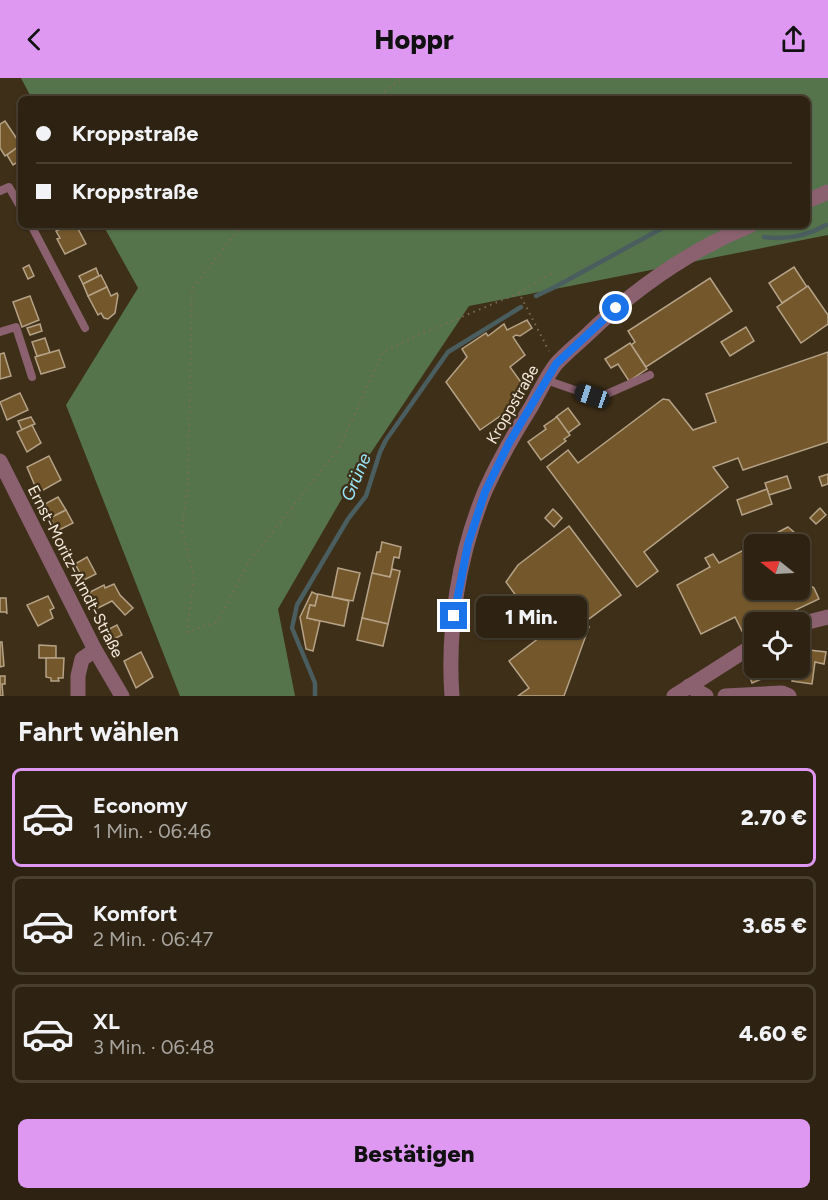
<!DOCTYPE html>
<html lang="de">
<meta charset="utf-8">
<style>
body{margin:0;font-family:Figtree,sans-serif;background:#362b1b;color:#f1f3f6;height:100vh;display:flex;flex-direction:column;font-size:22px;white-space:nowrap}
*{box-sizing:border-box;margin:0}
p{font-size:20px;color:#a7a49f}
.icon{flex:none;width:33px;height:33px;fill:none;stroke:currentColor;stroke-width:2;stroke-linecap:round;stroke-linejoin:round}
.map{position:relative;height:618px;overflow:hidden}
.panel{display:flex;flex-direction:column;background:#2e2312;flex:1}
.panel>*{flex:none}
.guide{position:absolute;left:18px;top:18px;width:792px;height:132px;border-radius:9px;box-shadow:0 2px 4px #0004,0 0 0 2px #494032;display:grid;align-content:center;height:132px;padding:0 18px;background:#2e2312}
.needle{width:39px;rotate:288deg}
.fabs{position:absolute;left:744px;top:456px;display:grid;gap:12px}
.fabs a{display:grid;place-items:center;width:66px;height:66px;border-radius:9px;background:#2e2312;box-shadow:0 2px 4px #0004,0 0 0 2px #494032;font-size:30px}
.end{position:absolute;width:27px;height:27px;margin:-14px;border:8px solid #1a73e8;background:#fff;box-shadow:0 0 0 3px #fff}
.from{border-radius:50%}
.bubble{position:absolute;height:42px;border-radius:9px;background:#2e2312;box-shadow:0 2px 4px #0004,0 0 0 2px #494032;font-size:20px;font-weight:800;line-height:42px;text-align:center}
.car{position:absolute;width:18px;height:36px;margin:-18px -9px;border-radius:8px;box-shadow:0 0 4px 2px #0007;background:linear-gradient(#222 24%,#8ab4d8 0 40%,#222 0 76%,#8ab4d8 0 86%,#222 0)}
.guide b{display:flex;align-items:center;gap:21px;height:57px;font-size:22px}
.guide b+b{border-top:2px solid #494032}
.guide i{width:15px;height:15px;background:#f1f3f6}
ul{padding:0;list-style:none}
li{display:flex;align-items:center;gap:18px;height:99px;margin:0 12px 9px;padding:0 6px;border:3px solid #494032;border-radius:9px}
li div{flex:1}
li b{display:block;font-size:22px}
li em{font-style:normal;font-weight:800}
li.on{border-color:#de98f2}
li>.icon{width:54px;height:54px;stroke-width:1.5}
h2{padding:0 18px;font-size:27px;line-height:72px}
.primary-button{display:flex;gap:12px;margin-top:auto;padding:12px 18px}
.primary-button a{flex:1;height:69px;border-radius:9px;background:#de98f2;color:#111;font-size:24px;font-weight:800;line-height:69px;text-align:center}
header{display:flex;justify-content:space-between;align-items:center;height:78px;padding:0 18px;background:#de98f2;color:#111;font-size:27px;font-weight:800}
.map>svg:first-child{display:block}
</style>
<header><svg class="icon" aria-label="back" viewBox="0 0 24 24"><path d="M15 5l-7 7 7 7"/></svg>Hoppr<svg class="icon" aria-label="share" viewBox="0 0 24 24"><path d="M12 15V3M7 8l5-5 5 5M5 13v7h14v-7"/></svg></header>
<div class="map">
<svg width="828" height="618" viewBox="0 0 828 618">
<rect width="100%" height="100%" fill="#3e2f18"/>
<polygon fill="#55744c" points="21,0 828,0 828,157 469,228 352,403 278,531 295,618 180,618 66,327 138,210 103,147 807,147 807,21 32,21"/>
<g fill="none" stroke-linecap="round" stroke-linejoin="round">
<g stroke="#4a5d5f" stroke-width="4.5">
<path d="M764,159C786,162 807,158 826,147"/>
<polyline points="536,218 555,209 668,147"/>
<polyline points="315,618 315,605 292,550 297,527 348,441 366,418 380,374 386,362 448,274 521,229"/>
</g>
</g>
<g fill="#74582c" stroke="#b5a287" stroke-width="1.5">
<polygon points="5,43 21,67 21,73 18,69 5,78 0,70 0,46"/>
<polygon points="18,69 21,73 21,82 13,87 7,77"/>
<polygon points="69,147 76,147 86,166 65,176 57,161 60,160 56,153"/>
<polygon points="29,187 34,198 28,201 23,190"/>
<polygon points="794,189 807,209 782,225 769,205"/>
<polygon points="96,190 99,198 83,206 79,198"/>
<polygon points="101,197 107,209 88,218 83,206"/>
<polygon points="710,200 732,233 646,289 631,267 635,264 628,253"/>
<polygon points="808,208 828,237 828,246 801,265 777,229"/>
<polygon points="107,209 111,218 117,215 118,217 115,235 108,241 104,240 101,235 98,237 88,218"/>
<polygon points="30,218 39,242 22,249 13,224"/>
<polygon points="527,242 532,250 520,258 516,257 513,259 525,277 510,289 523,307 506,334 480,352 446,304 467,279 462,271 486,255 488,258 504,246 507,252"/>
<polygon points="40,246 42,253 30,257 27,250"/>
<polygon points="746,249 754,263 730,278 721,264"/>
<polygon points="45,260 50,275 37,278 32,264"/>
<polygon points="630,265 647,291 629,303 618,286 611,290 605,281"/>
<polygon points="59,272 65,289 41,296 35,279"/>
<polygon points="828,274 828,364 743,392 738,380 713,389 728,409 644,474 658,493 637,509 547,389 568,372 578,385 663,321 669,322 693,352 716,344 706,316"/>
<polygon points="4,275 11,298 0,301 0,276"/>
<polygon points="20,315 28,332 7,342 0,324"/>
<polygon points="568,330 580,346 568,355 556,339"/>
<polygon points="31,339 35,346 22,352 18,343"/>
<polygon points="557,339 570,357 564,361 566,363 541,382 528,364 546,351 544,348"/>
<polygon points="32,347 41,365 27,374 17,354"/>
<polygon points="49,378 61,402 38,415 27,389"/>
<polygon points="828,396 828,406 822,408 819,399"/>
<polygon points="787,398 791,410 769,417 765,405"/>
<polygon points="767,411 772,426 742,437 737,422"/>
<polygon points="58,419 66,432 50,440 43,427"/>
<polygon points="820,430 826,437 816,446 810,440"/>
<polygon points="553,431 562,440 554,449 545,440"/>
<polygon points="66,432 73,445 57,453 50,440"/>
<polygon points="569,448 621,517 585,544 589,549 564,618 518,618 529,610 509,583 544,556 506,504 518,487"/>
<polygon points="788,449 795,455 799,465 754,466 754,512 800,512 800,482 802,481 811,502 806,504 808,509 811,508 814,510 819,521 770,544 754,544 754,552 744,557 735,539 701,556 677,507 710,489 705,480 713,476 719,485"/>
<polygon points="382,464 401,469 399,480 394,479 390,499 372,496 377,474 380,474"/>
<polygon points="87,479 96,496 84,502 75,486"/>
<polygon points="338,490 360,495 353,523 332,519"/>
<polygon points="392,491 400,493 388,546 362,540 372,495 390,499"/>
<polygon points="114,506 120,517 133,530 125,537 112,523 98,530 90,514 104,507 105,510"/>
<polygon points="312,514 318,517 315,528 310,527 307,540 320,543 313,573 306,571 300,539"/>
<polygon points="318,516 349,523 344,548 307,540 310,527 315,528"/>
<polygon points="48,518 54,530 50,532 53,540 38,548 27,527"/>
<polygon points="0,520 6,520 7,536 6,534 0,534"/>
<polygon points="362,540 388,546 383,568 357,562"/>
<polygon points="117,547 122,557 112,562 107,552"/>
<polygon points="0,564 2,564 4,588 0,589"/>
<polygon points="39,567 56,568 56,580 39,580"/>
<polygon points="800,571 826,574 824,586 815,584 812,606 792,603 794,590 800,590"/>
<polygon points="141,574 153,599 136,610 124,583"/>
<polygon points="46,580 64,580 63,600 58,600 59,603 51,603 51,600 46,599"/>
<polygon points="760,590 764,600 752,605 748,594"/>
<polygon points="0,598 5,598 5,606 2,606 3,618 0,618"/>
</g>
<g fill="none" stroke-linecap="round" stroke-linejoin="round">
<g stroke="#796c58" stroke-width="2" stroke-dasharray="1.5 4.5" stroke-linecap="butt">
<polyline points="375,21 402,0"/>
<polyline points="242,147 192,211 188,404 182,452 194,499 187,554 217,544 249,484 339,370 383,274 416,258 519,215 549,273"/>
<polyline points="519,215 555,193"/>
</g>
<g stroke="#8b6170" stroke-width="8">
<polyline points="0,113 9,109 21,130"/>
<polyline points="31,147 85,250"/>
<polyline points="0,254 16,249 32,299"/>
<polyline points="546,302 592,318 600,319 650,297"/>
</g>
<g stroke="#8b6170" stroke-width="15">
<polyline points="0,383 95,572 122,618"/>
<polyline points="800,546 828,539"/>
<polyline points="689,608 706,618"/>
<polyline points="78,618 78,598 82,581 95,572"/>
<polyline points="674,618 754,567"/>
<polyline points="725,618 782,615 789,618"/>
</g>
<g stroke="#8b6170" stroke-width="15">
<polyline points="807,123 828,114"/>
<path d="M452,618C447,550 459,476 485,413C498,384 514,356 531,329C539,315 546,299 556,286C565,276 576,267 586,258C634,211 688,173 751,147"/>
</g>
</g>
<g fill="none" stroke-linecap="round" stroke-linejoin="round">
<polyline stroke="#1a73e8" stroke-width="8" points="454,538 468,466 485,414 509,365 556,286 616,230"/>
</g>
<g text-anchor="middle" stroke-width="4.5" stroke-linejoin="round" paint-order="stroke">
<g font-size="16" fill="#f6ecde" stroke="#3e2f18">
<text transform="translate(512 326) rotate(-60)" y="6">Kroppstraße</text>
<text transform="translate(76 493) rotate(63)" y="6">Ernst-Moritz-Arndt-Straße</text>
</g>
<g font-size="18" font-style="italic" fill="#9ae7fc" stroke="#3e2f18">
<text transform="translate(356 399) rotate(-67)" y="6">Grüne</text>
</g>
</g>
</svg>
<div class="fabs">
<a><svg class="needle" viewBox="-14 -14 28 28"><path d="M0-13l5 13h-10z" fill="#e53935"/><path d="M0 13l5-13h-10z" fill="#a7a49f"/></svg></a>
<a><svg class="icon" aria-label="locate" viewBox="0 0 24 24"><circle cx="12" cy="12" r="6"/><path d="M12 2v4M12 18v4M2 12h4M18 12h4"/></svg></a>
</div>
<i class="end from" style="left:616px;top:230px"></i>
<i class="end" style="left:454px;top:538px"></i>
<div class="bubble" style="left:476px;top:518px;width:111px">1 Min.</div>
<i class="car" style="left:592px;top:318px;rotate:289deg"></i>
<div class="guide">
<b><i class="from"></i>Kroppstraße</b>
<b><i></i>Kroppstraße</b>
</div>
</div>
<section class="panel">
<h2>Fahrt wählen</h2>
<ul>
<li class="on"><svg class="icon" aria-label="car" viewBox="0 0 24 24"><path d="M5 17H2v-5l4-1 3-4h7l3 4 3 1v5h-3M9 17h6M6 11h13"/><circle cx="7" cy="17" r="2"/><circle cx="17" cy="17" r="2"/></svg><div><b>Economy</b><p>1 Min. · 06:46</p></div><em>2.70 €</em></li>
<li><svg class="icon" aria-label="car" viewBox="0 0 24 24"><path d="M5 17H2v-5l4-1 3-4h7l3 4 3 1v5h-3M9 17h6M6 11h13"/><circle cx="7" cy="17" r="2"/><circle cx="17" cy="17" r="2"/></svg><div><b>Komfort</b><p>2 Min. · 06:47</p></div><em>3.65 €</em></li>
<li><svg class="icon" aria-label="car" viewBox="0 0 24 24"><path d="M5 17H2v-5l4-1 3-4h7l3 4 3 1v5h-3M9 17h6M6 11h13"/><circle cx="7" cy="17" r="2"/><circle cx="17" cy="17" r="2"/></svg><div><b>XL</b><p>3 Min. · 06:48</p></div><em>4.60 €</em></li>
</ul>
<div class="primary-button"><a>Bestätigen</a></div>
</section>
